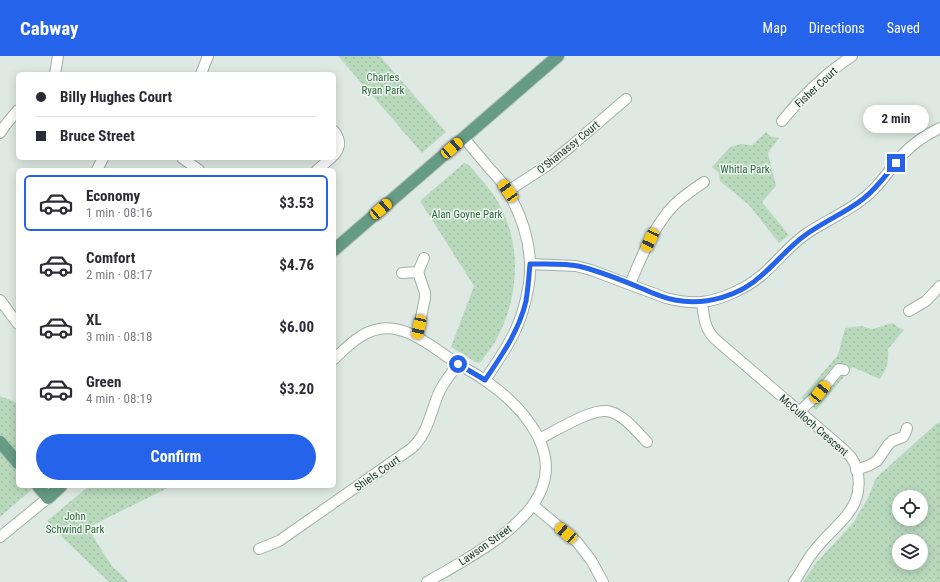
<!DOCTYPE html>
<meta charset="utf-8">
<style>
body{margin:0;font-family:"Roboto Condensed",sans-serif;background:#f2f2f3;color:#2b2b33;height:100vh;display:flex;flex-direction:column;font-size:15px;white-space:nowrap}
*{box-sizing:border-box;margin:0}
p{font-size:13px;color:#7c7c81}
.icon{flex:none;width:22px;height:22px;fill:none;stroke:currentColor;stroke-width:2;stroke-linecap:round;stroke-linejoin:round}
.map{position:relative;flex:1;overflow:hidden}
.side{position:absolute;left:16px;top:112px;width:320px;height:320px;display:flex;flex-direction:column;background:#fff;border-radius:6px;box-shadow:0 2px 10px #0003}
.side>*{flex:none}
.banner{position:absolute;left:16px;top:16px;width:320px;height:88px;border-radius:6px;box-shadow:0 2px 10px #0003;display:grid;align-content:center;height:88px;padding:0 20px;background:#fff}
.tools{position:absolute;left:892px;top:434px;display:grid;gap:8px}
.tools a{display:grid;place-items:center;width:36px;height:36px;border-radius:50%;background:#fff;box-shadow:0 2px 10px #0003;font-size:20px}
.end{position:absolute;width:18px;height:18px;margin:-9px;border:5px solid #2563eb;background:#fff;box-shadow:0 0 0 2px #fff}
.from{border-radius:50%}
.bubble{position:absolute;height:28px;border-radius:14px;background:#fff;box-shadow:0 2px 10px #0003;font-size:13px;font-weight:700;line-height:28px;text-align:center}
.car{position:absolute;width:12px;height:24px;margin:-12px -6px;border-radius:5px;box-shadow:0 0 3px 1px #0007;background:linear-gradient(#f5c518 24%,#345 0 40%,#f5c518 0 76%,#345 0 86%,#f5c518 0)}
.banner b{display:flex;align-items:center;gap:14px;height:38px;font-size:15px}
.banner b+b{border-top:1px solid #e1e1e2}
.banner i{width:10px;height:10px;background:#2b2b33}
ul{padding:7px 0 0;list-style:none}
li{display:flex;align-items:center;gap:12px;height:56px;margin:0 8px 6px;padding:0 12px;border:2px solid transparent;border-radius:6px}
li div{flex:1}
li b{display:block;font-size:15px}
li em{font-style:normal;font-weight:700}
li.current{border-color:#2563eb}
li>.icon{width:36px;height:36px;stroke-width:1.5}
.primary-button{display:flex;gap:8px;margin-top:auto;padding:8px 20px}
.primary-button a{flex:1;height:46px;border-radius:24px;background:#2563eb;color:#fff;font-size:16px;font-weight:700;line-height:46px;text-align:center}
header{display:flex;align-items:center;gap:24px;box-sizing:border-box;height:56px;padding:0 20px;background:#2563eb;color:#fff}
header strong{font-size:19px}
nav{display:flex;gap:22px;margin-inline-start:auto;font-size:14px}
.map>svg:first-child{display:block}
</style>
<header>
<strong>Cabway</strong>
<nav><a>Map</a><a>Directions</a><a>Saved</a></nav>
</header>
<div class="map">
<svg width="940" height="526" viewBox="0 0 940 526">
<defs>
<pattern id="grass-dots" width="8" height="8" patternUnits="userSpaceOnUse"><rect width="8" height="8" fill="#b9d9bd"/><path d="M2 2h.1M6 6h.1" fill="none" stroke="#9fbba3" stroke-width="1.8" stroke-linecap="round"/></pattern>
</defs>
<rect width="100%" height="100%" fill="#dfe9e3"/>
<g fill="url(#grass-dots)" fill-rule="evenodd">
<polygon points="338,0 380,0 446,76 422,97"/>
<polygon points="766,76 772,81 779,82 768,97 776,130 762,146 789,179 779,187 749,149 720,125 719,117 712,111 730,91 741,88 752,89"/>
<path d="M464,107L468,108C478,120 490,132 498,146C523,190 519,243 495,286C491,293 485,299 481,306L477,307L451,291L474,230L420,145Z"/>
<path d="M893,267L898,271L904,274L888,293C889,305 887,313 880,323L852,311L816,354L801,342L838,299L845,272L861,270L872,273Z"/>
<polygon points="0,340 18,347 18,430 36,430 0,461"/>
<path d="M940,366V526H803L816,507L853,467L868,442L876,422L936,368ZM899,441H921V463H899ZM899,485H921V507H899Z"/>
<polygon points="89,430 172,430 93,469 93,480 102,495 113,511 124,521 128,526 109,526 64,483 47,465"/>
</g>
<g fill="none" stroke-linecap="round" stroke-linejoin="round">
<g stroke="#a2b0a9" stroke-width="12">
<g id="minor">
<polyline points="55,18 58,0"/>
<polyline points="201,18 208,0"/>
<path d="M782,65C802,40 825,18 852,0"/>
<path d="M334,75C341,84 341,91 334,99"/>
<polyline points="0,77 7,67 18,54"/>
<path d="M464,82C472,92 481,102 489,112C496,119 503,127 508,136C520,157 529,183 530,207C531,228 524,256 515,275C507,292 496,308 485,324"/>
<polyline points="182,102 199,114"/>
<polyline points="97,114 103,102"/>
<polyline points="317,114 331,102"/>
<polyline points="508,135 548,109 570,91 626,43"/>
<path d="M530,208L576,210L591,214L666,242C677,245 690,247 702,246C721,244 747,232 762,219C777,206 789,190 806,178C828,163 855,153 874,133C885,122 893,109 903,98C913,88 927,78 940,72"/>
<polyline points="402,217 418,216 424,202"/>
<path d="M630,228C642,200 653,171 674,149C683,140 694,133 704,126"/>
<polyline points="0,244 18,268"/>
<path d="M702,246C704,261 704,272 715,283L842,392C845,395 848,398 851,401C862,417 861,441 849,456C841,468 829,477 820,488C809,499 803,513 794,526"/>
<polyline points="909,255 926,245 940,230"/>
<polyline points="417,281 425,242 425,237 418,216"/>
<path d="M334,303C347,291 361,276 379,273C406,268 431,290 452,304C462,311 473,316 483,323C516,345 559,388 542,432C527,473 463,505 427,526"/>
<polyline points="799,356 820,336 839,313 844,314"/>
<path d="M539,383C556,375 594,350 611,356C625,360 638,377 647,386"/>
<polyline points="856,414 870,409 877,405 888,389 892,385 903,381 905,378 907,372"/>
<polyline points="533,449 577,486 591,504 603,526"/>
<polyline points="0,481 48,442"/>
<path d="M259,493L279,485L412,392C428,377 430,358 438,339C442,328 451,318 458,308"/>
</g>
</g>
<g stroke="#bcc3c0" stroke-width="14">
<g id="major">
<polyline points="334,194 558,0"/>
<polyline points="0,386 18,407"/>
<polyline points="38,430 48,442 61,430"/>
</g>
</g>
<use href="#minor" stroke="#fff" stroke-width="10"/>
<use href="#major" stroke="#669b86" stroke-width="12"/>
</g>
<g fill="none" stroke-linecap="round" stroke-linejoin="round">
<path stroke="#2563eb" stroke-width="5" d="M458,308L485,324C502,299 519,275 526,245C528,233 529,220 530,208C544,208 565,207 578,210C600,215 621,224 641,232C652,237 663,242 675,244C705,250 740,240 762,219C777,206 789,191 804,180C823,166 845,157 863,143C876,133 886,119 896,107"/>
</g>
<g text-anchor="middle" stroke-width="3" stroke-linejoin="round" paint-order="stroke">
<g font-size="11" fill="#2f6b3d" stroke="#eff6f1">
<text x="383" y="25">Charles<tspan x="383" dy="13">Ryan Park</tspan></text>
<text x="745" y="117">Whitla Park</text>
<text x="467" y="162">Alan Goyne Park</text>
<text x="75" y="464">John<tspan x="75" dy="13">Schwind Park</tspan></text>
</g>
<g font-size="11" fill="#21372e" stroke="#eff6f1">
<text transform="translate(816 31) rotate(-43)" y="4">Fisher Court</text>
<text transform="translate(568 91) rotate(-39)" y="4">O'Shanassy Court</text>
<text transform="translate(814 369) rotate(41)" y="4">McCulloch Crescent</text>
<text transform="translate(377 417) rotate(-35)" y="4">Shiels Court</text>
<text transform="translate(485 489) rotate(-35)" y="4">Lawson Street</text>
</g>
</g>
</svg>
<div class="tools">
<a><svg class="icon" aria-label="locate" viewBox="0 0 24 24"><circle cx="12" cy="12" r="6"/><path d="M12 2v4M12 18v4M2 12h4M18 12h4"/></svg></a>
<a><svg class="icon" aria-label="layers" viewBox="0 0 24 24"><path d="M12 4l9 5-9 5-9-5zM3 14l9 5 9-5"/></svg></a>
</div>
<i class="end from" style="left:458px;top:308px"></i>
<i class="end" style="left:896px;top:107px"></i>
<div class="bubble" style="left:863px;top:49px;width:66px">2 min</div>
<i class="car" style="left:452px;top:92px;rotate:49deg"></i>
<i class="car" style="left:508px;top:135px;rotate:324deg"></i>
<i class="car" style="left:381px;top:153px;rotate:49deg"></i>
<i class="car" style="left:650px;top:184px;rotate:205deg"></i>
<i class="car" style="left:419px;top:271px;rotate:192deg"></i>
<i class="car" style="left:820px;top:336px;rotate:39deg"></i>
<i class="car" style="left:566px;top:477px;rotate:310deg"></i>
<div class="banner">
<b><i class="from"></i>Billy Hughes Court</b>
<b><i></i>Bruce Street</b>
</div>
<section class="side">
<ul>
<li class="current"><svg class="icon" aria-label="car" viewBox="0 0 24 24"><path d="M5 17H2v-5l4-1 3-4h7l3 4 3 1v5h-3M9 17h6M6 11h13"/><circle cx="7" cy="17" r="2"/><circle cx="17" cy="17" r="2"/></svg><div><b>Economy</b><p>1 min · 08:16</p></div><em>$3.53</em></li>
<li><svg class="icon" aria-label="car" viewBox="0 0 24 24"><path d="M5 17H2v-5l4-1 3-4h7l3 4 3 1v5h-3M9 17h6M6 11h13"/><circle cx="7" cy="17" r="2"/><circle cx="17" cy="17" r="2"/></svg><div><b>Comfort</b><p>2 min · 08:17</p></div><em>$4.76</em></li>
<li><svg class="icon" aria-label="car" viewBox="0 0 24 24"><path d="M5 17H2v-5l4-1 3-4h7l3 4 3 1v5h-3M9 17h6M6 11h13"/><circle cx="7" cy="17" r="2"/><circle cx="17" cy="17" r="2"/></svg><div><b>XL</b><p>3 min · 08:18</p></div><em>$6.00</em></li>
<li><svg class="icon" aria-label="car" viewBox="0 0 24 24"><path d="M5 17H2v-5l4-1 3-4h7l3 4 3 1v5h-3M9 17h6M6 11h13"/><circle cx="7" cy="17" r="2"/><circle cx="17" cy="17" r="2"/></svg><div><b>Green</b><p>4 min · 08:19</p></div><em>$3.20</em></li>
</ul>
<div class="primary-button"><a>Confirm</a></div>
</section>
</div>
